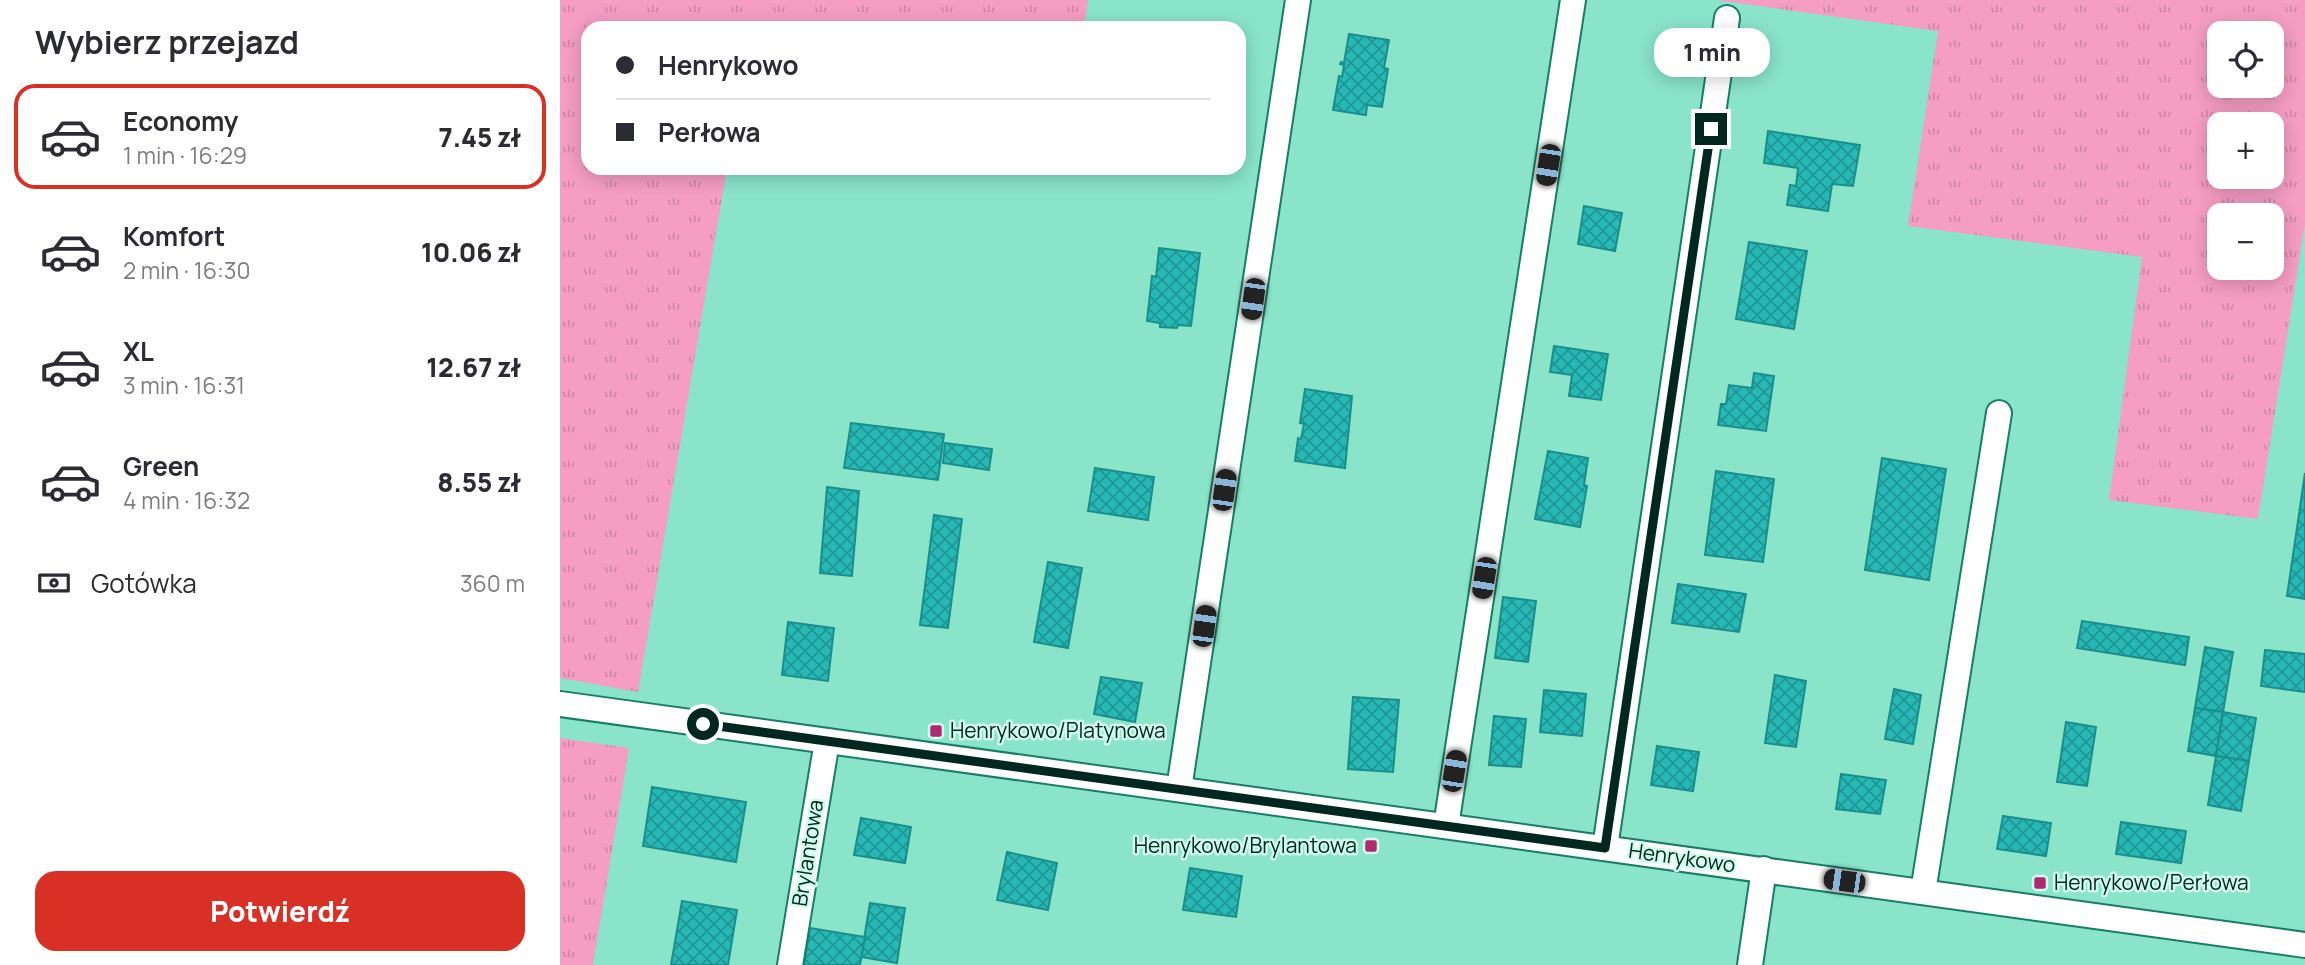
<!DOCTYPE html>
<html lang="pl">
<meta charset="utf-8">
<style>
body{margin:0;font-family:Manrope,sans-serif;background:#f2f2f3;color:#2b2b33;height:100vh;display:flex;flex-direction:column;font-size:26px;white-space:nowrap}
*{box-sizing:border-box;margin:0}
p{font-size:23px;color:#7c7c81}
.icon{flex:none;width:38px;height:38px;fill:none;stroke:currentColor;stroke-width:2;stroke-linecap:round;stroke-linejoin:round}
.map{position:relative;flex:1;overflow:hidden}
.panel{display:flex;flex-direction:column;background:#fff;width:560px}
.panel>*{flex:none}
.banner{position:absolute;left:21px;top:21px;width:665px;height:154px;border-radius:21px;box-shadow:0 4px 18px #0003;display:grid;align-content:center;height:154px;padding:0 35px;background:#fff}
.fabs{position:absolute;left:1647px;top:21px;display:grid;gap:14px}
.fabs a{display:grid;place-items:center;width:77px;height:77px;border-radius:14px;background:#fff;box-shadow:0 4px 18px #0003;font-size:35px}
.end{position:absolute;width:32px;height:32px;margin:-16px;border:9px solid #00281e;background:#fff;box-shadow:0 0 0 4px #fff}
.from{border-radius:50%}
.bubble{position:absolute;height:49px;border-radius:21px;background:#fff;box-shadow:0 4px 18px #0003;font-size:23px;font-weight:800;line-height:49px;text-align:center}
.car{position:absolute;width:21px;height:42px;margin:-21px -10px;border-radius:9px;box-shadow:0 0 5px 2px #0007;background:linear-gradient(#222 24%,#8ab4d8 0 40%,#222 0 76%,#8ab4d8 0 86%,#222 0)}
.banner b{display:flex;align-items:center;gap:24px;height:66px;font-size:26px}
.banner b+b{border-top:2px solid #e1e1e2}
.banner i{width:18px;height:18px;background:#2b2b33}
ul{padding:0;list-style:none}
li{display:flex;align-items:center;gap:21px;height:105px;margin:0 14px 10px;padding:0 21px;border:4px solid transparent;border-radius:21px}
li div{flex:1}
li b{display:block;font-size:26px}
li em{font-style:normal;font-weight:800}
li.active{border-color:#d93025}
li>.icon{width:63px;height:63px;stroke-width:1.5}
h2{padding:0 35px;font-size:32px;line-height:84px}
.pay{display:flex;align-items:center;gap:18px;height:77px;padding:0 35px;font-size:26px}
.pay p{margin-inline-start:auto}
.action{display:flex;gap:14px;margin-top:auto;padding:14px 35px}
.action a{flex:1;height:80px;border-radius:21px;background:#d93025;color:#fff;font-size:28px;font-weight:800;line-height:80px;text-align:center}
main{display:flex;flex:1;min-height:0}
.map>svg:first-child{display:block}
</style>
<main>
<section class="panel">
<h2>Wybierz przejazd</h2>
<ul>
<li class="active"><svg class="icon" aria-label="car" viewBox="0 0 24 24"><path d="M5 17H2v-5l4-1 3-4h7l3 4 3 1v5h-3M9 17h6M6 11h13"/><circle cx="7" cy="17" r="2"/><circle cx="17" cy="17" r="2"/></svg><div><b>Economy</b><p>1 min · 16:29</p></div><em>7.45 zł</em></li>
<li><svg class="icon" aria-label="car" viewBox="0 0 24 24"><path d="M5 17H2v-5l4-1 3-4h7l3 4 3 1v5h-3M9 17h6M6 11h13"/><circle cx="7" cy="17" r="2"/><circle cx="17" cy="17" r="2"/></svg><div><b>Komfort</b><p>2 min · 16:30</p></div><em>10.06 zł</em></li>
<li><svg class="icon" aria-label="car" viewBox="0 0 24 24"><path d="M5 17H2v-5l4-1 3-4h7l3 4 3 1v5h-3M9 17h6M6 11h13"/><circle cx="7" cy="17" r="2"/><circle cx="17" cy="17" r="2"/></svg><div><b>XL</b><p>3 min · 16:31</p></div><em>12.67 zł</em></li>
<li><svg class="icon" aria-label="car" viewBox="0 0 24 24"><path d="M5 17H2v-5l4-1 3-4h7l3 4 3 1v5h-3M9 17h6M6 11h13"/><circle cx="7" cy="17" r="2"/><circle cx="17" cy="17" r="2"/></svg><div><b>Green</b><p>4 min · 16:32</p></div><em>8.55 zł</em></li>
</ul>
<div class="pay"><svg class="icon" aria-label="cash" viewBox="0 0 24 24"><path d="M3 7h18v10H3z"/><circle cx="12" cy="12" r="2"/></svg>Gotówka<p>360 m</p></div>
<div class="action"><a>Potwierdź</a></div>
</section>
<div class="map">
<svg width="1745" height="965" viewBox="0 0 1745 965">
<defs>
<pattern id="grass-tufts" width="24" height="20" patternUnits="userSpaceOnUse" patternTransform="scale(1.75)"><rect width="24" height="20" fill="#f59dc3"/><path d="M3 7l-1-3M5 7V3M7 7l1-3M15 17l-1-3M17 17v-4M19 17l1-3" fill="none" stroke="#d087a7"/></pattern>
<pattern id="building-cross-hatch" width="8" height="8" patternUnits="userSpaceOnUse" patternTransform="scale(1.75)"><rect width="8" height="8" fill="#27b8b5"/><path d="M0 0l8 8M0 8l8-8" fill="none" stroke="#1f9693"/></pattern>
</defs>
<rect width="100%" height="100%" fill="#8ae4ca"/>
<g fill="url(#grass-tufts)" fill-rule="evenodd">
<polygon points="0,0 528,0 524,28 28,28 28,168 167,168 78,692 0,678"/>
<path d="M1156,0H1745V223L1698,519L1549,500L1582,257L1348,226L1378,31ZM1659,33H1712V86H1659ZM1659,124H1712V177H1659ZM1659,215H1712V268H1659Z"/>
<polygon points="0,738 69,748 33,965 0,965"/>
</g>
<g fill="url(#building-cross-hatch)" stroke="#1a8e8c" stroke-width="2">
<polygon points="789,34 829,40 824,68 828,69 822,107 807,105 806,115 773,110 779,76 782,77 784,65 780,64 781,62 784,63"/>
<polygon points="1208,131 1300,145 1293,186 1272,184 1268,211 1227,205 1230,185 1236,186 1238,168 1204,163"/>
<polygon points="1024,206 1062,213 1055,251 1018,244"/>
<polygon points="1189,242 1247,251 1234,329 1176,319"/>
<polygon points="599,248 640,253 631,326 618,325 617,328 600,327 600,323 587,321 592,276 596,277"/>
<polygon points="994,346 1048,354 1041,400 1009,396 1012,375 990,372"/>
<polygon points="1194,373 1214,376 1206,431 1158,425 1161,404 1166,404 1169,385 1192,388"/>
<polygon points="745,389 792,396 785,468 735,461 738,438 741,439 744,424 740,423"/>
<polygon points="291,423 384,434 378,480 284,468"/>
<polygon points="385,443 432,449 429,470 383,463"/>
<polygon points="988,451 1028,458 1024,485 1027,486 1020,527 975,519"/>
<polygon points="1322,458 1386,469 1369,580 1305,570"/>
<polygon points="535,468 594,477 588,520 528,511"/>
<polygon points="1156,471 1214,479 1203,562 1145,555"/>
<polygon points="1745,473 1745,599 1727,596"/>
<polygon points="267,487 299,491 292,576 260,573"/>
<polygon points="374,515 402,519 388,628 360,625"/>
<polygon points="488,562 522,568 508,648 474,642"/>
<polygon points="1118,584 1186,594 1179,632 1112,623"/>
<polygon points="943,597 976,601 968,662 935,658"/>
<polygon points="1522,621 1629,637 1625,665 1517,648"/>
<polygon points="228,622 274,628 268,681 222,675"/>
<polygon points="1645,647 1673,652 1663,712 1635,708"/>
<polygon points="1705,650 1745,654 1745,692 1701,686"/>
<polygon points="1215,675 1246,681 1236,747 1205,743"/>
<polygon points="541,677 582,683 575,722 534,714"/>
<polygon points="1334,689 1361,695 1353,744 1325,739"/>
<polygon points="984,690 1026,694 1022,736 980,732"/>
<polygon points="793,697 839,700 833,772 788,769"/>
<polygon points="1635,708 1663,712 1656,756 1628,751"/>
<polygon points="1663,712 1696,718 1689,761 1656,756"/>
<polygon points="934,716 966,719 961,767 929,765"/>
<polygon points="1506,722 1536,727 1527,786 1497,782"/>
<polygon points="1097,746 1139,752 1133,791 1091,785"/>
<polygon points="1656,756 1689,761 1681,811 1648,805"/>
<polygon points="1281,774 1326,780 1320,814 1276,809"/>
<polygon points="92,787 186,802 176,862 83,846"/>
<polygon points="1443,816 1491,823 1486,856 1437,849"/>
<polygon points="301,818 351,827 345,863 294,855"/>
<polygon points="1561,822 1626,831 1621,863 1556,854"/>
<polygon points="447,852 497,863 488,910 437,900"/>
<polygon points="630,868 682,876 676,917 623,910"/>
<polygon points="122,901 177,910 168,965 111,965"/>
<polygon points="310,903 345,908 337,963 301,957"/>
<polygon points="250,928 305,937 300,965 244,965"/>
</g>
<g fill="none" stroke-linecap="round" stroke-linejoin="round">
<g stroke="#177d66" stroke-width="28">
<g id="minor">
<polyline points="0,704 1745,945"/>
<polyline points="619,789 738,0"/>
<polyline points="886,826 1013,0"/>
<polyline points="1045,848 1167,18"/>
<polyline points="1363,892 1439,413"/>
<polyline points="230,965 267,741"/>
<polyline points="1190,965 1204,869"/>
</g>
</g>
<use href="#minor" stroke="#fff" stroke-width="24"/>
</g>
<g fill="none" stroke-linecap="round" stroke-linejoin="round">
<polyline stroke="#00281e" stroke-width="9" points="143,724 1045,848 1151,129"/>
</g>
<g fill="#af2970" stroke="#d1fced" stroke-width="2.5">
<rect x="369" y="724" width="14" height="14" rx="3.5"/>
<rect x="804" y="839" width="14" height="14" rx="3.5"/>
<rect x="1473" y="876" width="14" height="14" rx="3.5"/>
</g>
<g text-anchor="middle" stroke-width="5" stroke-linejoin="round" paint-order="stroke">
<g font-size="21" fill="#00281e" stroke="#d1fced" text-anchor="start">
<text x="390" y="738">Henrykowo/Platynowa</text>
<text x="797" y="853" text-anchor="end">Henrykowo/Brylantowa</text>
<text x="1494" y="890">Henrykowo/Perłowa</text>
</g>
<g font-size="21" fill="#00281e" stroke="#d1fced">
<text transform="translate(248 853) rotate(-81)" y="7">Brylantowa</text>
<text transform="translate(1122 858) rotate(8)" y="7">Henrykowo</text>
</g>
</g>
</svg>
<div class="fabs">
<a><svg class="icon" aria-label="locate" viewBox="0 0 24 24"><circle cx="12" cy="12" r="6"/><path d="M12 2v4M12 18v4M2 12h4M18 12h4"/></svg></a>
<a>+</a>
<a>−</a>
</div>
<i class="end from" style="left:143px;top:724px"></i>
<i class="end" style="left:1151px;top:129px"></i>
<div class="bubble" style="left:1094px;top:28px;width:116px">1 min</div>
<i class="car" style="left:988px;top:165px;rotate:189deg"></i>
<i class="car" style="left:693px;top:299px;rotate:188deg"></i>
<i class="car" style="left:664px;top:490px;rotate:8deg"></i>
<i class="car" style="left:924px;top:578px;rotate:189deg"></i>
<i class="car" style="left:644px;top:626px;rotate:8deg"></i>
<i class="car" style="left:894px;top:771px;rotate:9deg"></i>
<i class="car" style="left:1284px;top:881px;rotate:278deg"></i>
<div class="banner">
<b><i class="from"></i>Henrykowo</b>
<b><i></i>Perłowa</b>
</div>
</div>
</main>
